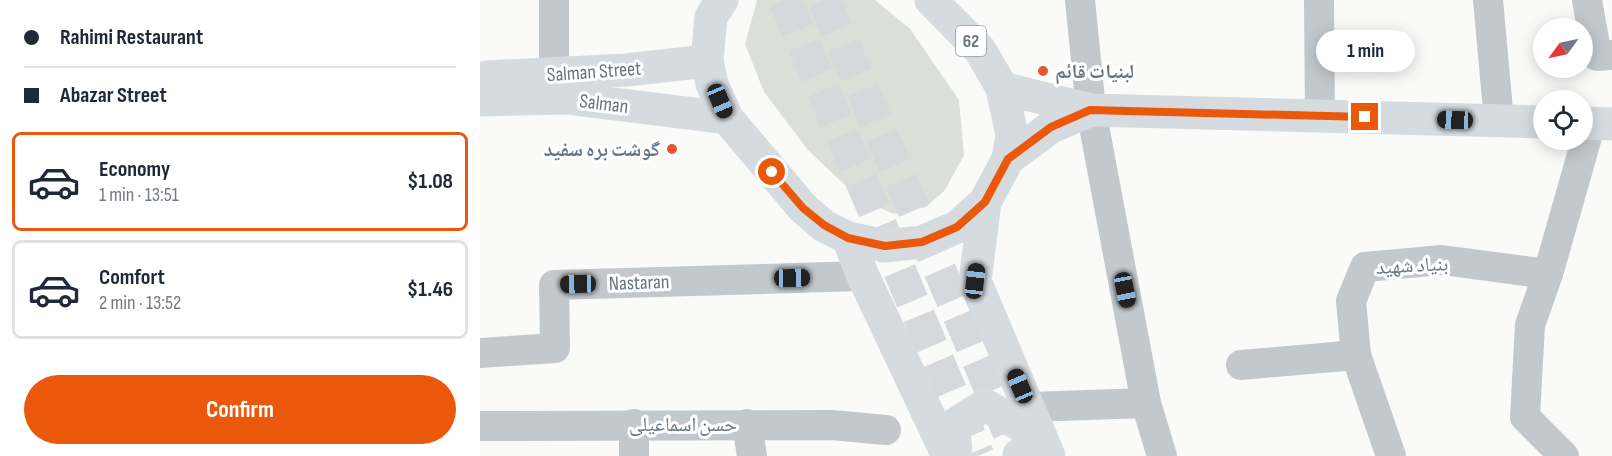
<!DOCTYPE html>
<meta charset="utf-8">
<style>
body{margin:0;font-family:"Sofia Sans Condensed","Noto Naskh Arabic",sans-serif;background:#f2f2f3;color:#1f2937;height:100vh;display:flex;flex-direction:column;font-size:22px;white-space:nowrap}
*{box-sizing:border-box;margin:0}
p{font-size:20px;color:#747a83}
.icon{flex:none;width:33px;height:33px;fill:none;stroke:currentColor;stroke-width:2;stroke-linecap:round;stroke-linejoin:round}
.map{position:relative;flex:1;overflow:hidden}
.panel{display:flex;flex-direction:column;background:#fff;width:480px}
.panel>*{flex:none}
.banner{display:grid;align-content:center;height:132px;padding:0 24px;background:#fff}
.needle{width:39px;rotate:237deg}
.fabs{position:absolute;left:1053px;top:18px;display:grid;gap:12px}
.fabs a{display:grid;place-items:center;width:60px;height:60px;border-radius:50%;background:#fff;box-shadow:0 3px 15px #0003;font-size:30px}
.end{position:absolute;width:27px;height:27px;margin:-14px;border:8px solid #ea580c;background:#fff;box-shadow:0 0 0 3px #fff}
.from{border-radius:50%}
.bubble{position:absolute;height:42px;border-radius:21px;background:#fff;box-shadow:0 3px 15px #0003;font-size:20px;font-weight:700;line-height:42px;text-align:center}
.car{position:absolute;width:18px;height:36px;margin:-18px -9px;border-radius:8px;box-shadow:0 0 4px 2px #0007;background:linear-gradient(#222 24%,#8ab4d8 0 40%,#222 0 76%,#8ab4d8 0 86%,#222 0)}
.banner b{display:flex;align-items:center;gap:21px;height:57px;font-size:22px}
.banner b+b{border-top:2px solid #e0e1e3}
.banner i{width:15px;height:15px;background:#1f2937}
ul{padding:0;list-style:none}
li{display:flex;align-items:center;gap:18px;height:99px;margin:0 12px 9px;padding:0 12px;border:3px solid #e0e1e3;border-radius:9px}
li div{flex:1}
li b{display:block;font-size:22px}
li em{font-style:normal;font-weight:700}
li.current{border-color:#ea580c}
li>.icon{width:54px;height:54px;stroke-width:1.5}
.action{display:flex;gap:12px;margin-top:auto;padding:12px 24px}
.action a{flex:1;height:69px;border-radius:36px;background:#ea580c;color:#fff;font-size:24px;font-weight:700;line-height:69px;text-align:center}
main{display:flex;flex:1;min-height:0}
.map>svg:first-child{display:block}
</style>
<main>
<section class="panel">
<div class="banner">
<b><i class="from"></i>Rahimi Restaurant</b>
<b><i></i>Abazar Street</b>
</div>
<ul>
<li class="current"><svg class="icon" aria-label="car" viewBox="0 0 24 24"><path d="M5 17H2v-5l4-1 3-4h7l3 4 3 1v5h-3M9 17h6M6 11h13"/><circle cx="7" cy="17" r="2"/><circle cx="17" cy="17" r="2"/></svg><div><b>Economy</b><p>1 min · 13:51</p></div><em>$1.08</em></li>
<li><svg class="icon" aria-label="car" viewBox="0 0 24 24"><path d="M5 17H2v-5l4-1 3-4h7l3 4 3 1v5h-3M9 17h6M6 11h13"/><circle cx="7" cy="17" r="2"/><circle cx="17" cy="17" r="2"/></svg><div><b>Comfort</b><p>2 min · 13:52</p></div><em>$1.46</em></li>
</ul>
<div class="action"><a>Confirm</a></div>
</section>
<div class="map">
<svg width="1132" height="456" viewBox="0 0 1132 456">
<rect width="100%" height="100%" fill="#fafaf8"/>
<polygon fill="#dadfd7" points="277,0 395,0 430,29 479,100 484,155 465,190 446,207 414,214 389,203 367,187 328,150 284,92 265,44"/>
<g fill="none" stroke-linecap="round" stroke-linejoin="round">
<g stroke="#d5d9db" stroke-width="33" stroke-dasharray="33 16" stroke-linecap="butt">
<polyline points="305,0 498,456"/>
<polyline points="344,0 529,432"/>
</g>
<g stroke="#c3c8cc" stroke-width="30">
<polyline points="600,0 611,110 666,403 682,456"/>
<polyline points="839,0 840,116"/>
<polyline points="1008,0 1019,121"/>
<polyline points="1107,0 1117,56 1132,55"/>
<polyline points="74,75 74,0"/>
<polyline points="0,353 75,348 74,285 383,276"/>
<polyline points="761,365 876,355"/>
<polyline points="549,407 666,403"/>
<polyline points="154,424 154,456"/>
<polyline points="267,424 272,456"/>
<polyline points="0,426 351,425 406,430"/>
<polyline points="911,456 876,355 871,301 885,267 962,260 1068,274"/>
<polyline points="1084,456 1045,417 1050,325 1068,274 1111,123"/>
</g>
<g stroke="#d6dbdf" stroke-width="33">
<polyline points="7,77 146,70 227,61"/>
<polyline points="522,88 611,110 1064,122"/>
<polyline points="0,100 86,98 247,118"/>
<polyline points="1102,123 1132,124"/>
<polyline points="528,159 571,127 611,110"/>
</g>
<g stroke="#d6dbdf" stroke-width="33">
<polyline points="242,0 231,17 227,61 232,84 247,118 323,208 344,226 368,238 405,246 442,242 477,227 505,202 528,159 532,135 522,88 500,50 451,0"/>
<polyline points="505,202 495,281 569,456"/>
<polyline points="368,238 383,276 468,456"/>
<polyline points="539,455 539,456"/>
<polyline points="476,456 474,425 505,405 561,437"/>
</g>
</g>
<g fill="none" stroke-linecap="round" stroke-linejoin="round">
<polyline stroke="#ea580c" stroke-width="8" points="292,172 323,208 344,225 368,238 405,246 442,242 477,227 505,202 528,159 571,127 610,110 885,117"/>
</g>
<g fill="#e4572e" stroke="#fff" stroke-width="2">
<circle cx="563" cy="71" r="6"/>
<circle cx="192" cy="149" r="6"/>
</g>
<g text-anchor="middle" stroke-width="6" stroke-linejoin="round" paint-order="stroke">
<rect fill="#fff" stroke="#939fa8" stroke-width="1.5" x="476" y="26" width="30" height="30" rx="4.5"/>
<g font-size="18" font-weight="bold" fill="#657683">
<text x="491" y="47">62</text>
</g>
<g font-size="20" fill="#657683" stroke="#fff">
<text transform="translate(114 71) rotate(-4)" y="7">Salman Street</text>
<text transform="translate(124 103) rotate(7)" y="7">Salman</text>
<text transform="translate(932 265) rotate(-3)" y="7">بنیاد شهید</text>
<text transform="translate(159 282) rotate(-2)" y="7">Nastaran</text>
<text x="203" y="431">حسن اسماعیلی</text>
</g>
<g font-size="20" font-weight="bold" fill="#657683" stroke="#fff" text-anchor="start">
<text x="575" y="78">لبنیات قائم</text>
<text x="180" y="156" text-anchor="end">گوشت بره سفید</text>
</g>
</g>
</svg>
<div class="fabs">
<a><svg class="needle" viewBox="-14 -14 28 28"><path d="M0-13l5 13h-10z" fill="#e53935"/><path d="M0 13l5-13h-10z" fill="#747a83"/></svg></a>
<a><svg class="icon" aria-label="locate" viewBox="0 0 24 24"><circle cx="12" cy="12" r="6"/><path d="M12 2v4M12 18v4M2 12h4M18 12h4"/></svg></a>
</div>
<i class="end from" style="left:292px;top:172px"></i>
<i class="end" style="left:885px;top:117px"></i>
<div class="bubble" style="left:836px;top:30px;width:99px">1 min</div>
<i class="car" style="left:240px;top:101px;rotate:157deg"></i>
<i class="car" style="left:975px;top:120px;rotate:272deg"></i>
<i class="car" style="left:312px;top:278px;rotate:89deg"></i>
<i class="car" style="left:495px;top:281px;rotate:7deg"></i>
<i class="car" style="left:98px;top:284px;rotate:269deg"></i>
<i class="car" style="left:645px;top:290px;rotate:169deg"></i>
<i class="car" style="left:540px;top:386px;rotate:337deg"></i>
</div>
</main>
